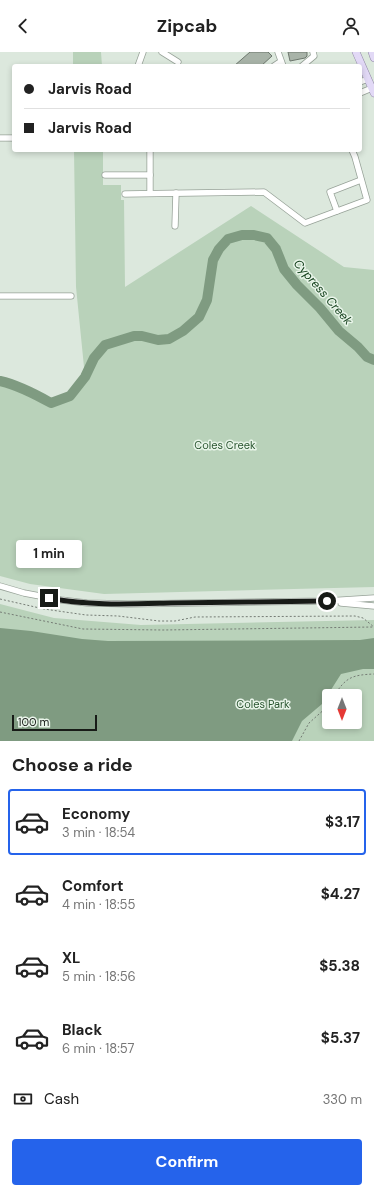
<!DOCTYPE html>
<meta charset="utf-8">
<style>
body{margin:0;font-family:"DM Sans",sans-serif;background:#f2f2f2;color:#222;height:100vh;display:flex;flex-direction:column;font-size:15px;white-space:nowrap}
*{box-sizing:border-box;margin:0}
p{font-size:13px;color:#767676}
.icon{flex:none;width:22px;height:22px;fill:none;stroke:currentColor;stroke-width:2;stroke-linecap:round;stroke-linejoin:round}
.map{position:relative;height:689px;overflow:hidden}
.side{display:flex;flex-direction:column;background:#fff;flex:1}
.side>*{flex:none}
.banner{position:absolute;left:12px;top:12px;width:350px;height:88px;border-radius:4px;box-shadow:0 2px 6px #0003;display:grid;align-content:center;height:88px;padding:0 12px;background:#fff}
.needle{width:26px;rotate:180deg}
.controls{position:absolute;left:322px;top:637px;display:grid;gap:8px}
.controls a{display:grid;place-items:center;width:40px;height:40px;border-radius:4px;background:#fff;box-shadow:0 2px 6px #0003;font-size:20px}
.scale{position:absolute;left:12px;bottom:10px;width:85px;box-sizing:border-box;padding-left:4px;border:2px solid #171b17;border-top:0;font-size:11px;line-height:14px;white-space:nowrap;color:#171b17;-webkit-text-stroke:3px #e9f5ea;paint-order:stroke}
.end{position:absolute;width:18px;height:18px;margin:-9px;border:5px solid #171b17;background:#fff;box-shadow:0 0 0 2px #fff}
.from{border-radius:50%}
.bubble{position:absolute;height:28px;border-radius:4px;background:#fff;box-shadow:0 2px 6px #0003;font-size:13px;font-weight:700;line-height:28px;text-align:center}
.banner b{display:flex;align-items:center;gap:14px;height:38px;font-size:15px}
.banner b+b{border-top:1px solid #e0e0e0}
.banner i{width:10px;height:10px;background:#222}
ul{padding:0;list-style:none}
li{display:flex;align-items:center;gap:12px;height:66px;margin:0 8px 6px;padding:0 4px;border:2px solid transparent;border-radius:4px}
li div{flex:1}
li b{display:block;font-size:15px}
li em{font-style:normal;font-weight:700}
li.on{border-color:#2563eb}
li>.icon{width:36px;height:36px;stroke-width:1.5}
h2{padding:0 12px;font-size:18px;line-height:48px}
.pay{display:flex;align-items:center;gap:10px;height:44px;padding:0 12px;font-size:15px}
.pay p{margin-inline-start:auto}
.button{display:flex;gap:8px;margin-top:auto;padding:8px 12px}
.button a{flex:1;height:46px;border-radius:4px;background:#2563eb;color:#fff;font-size:16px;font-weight:700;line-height:46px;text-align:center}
header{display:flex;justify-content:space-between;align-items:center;height:52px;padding:0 12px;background:#fff;font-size:18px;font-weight:700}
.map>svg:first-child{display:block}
</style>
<header><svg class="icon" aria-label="back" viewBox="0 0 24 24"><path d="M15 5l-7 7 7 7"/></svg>Zipcab<svg class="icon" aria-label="person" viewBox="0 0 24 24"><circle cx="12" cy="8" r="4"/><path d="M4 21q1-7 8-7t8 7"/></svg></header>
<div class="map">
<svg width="374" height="689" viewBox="0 0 374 689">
<rect width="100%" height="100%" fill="#dce8dd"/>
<g fill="#b9d2ba" fill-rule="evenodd">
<polygon points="73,0 101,0 102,14 73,14"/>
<path d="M74,98H103V133H121V148H124L125,235L251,154L344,215L374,218V535L104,542L30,532L0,524V329C18,333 35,342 51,351L70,344L85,325L76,235Z"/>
<path d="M0,552L54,566L141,573L374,568V689H0ZM329,644H355V670H329Z"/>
</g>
<polygon fill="#7f9b81" points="0,576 31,579 82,587 108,589 360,588 374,586 374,617 363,617 341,622 322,652 302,669 292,689 0,689"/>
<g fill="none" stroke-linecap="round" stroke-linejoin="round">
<path stroke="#7f9b81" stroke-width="10" d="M0,329C18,333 35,342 51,351L70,344L85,325L94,306L105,293L134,284H142L158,288L169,287L183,279L199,265L207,248L213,208L219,197L228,187L242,183H254L267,186L276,197L284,217L297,233L320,256L339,279L358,295L367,305L374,308"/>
</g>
<g fill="#a8b3a8" stroke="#6d776d">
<polygon points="250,0 268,0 272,4 261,14 234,14"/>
<polygon points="288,0 307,0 307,4 305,6 290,9"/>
</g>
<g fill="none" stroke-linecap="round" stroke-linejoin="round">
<g stroke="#97a298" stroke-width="7">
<g id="minor">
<polyline points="162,0 178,10"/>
<polyline points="278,0 283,14"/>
<polyline points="138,14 143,0"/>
<polyline points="274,14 280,10"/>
<polyline points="302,14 314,4 313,0"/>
<polyline points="360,30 368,27"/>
<polyline points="360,41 372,36"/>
<polyline points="0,86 14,86"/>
<polyline points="105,123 150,123"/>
<polyline points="150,141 150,98"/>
<polyline points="125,142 264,140 305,171 367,148 355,105 352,98"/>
<polyline points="337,159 330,140 361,128"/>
<polyline points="175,174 176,141"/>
<polyline points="0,244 71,244"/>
<polyline points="0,534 24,541 61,548 87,551 128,552 327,549 374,546"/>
<polyline points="341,551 374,554"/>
</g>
</g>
<g stroke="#8f86a4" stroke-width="8">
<g id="major">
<polyline points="356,0 374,41"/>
<polyline points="372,0 374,6"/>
</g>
</g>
<g stroke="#757c75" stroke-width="1" stroke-dasharray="2 2" stroke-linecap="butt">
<polyline points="0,547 44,557 86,563 118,564 159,569 175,569 195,565 355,564 363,566 374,575"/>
<polyline points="0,560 83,577 163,578 373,575"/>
<path d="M334,644C346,625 352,623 374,622"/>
<polyline points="299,689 309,671 327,655 329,652"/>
</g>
<use href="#minor" stroke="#fff" stroke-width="5.5"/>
<use href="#major" stroke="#e2d9f6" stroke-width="7"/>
</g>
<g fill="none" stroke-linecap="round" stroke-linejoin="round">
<path stroke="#171b17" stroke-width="5" d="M49,546C89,554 130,552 171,551C223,550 275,550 327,549"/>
</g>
<g text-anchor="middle" stroke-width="3" stroke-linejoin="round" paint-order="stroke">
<g font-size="11" fill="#2a5630" stroke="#e9f5ea">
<text x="225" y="397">Coles Creek</text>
<text x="263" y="656">Coles Park</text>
</g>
<g font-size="12" font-style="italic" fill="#123f1a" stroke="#e9f5ea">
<text transform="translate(323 240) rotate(49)" y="4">Cypress Creek</text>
</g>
</g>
</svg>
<div class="controls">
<a><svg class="needle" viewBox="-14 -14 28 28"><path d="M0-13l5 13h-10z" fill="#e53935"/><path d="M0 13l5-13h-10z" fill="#767676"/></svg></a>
</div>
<div class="scale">100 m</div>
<i class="end from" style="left:327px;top:549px"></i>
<i class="end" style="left:49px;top:546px"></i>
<div class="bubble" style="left:16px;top:488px;width:66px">1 min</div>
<div class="banner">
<b><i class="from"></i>Jarvis Road</b>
<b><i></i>Jarvis Road</b>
</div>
</div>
<section class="side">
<h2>Choose a ride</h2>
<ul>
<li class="on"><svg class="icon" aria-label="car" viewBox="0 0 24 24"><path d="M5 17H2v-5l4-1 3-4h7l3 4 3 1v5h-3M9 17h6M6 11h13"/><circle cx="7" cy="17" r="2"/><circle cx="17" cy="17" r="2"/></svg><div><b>Economy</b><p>3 min · 18:54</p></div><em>$3.17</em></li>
<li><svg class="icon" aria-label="car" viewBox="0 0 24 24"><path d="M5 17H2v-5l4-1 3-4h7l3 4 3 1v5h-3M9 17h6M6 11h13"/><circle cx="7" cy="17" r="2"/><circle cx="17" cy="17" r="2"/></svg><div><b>Comfort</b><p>4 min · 18:55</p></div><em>$4.27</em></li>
<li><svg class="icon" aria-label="car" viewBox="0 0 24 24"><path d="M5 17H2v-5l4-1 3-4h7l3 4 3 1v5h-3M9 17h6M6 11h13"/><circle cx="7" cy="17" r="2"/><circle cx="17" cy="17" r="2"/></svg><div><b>XL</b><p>5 min · 18:56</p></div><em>$5.38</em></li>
<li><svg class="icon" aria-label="car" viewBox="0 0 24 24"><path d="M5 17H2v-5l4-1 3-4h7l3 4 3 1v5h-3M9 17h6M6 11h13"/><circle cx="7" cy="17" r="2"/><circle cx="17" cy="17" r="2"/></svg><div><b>Black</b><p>6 min · 18:57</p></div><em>$5.37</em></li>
</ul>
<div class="pay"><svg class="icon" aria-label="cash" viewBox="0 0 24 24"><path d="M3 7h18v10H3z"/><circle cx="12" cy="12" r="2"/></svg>Cash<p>330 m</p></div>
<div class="button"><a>Confirm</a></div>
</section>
